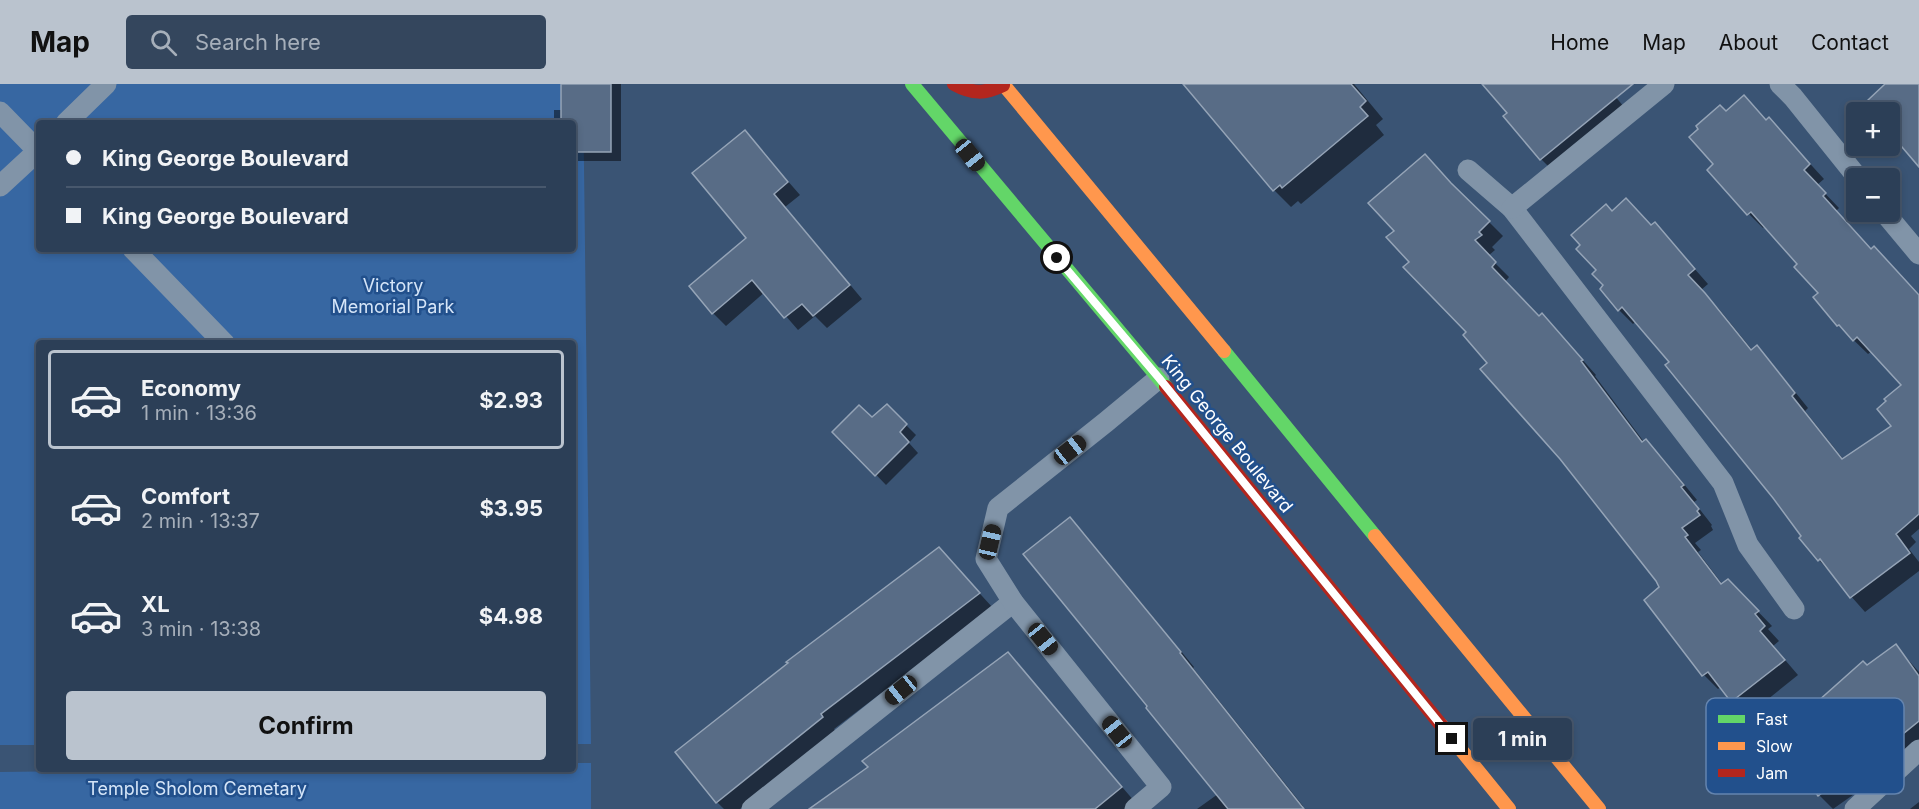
<!DOCTYPE html>
<meta charset="utf-8">
<style>
body{margin:0;font-family:Inter,sans-serif;background:#34465d;color:#f1f3f6;height:100vh;display:flex;flex-direction:column;font-size:22px;white-space:nowrap}
*{box-sizing:border-box;margin:0}
p{font-size:20px;color:#a6afba}
.icon{flex:none;width:33px;height:33px;fill:none;stroke:currentColor;stroke-width:2;stroke-linecap:round;stroke-linejoin:round}
.map{position:relative;flex:1;overflow:hidden}
.drawer{position:absolute;left:36px;top:256px;width:540px;height:432px;display:flex;flex-direction:column;background:#2c3f57;border-radius:6px;box-shadow:0 3px 9px #0003,0 0 0 2px #48586d}
.drawer>*{flex:none}
.hud{position:absolute;left:36px;top:36px;width:540px;height:132px;border-radius:6px;box-shadow:0 3px 9px #0003,0 0 0 2px #48586d;display:grid;align-content:center;height:132px;padding:0 30px;background:#2c3f57}
.fabs{position:absolute;left:1846px;top:18px;display:grid;gap:12px}
.fabs a{display:grid;place-items:center;width:54px;height:54px;border-radius:6px;background:#2c3f57;box-shadow:0 3px 9px #0003,0 0 0 2px #48586d;font-size:30px}
.end{position:absolute;width:27px;height:27px;margin:-14px;border:8px solid #fff;background:#111;box-shadow:0 0 0 3px #111}
.from{border-radius:50%}
.bubble{position:absolute;height:42px;border-radius:6px;background:#2c3f57;box-shadow:0 3px 9px #0003,0 0 0 2px #48586d;font-size:20px;font-weight:700;line-height:42px;text-align:center}
.car{position:absolute;width:18px;height:36px;margin:-18px -9px;border-radius:8px;box-shadow:0 0 4px 2px #0007;background:linear-gradient(#222 24%,#8ab4d8 0 40%,#222 0 76%,#8ab4d8 0 86%,#222 0)}
.hud b{display:flex;align-items:center;gap:21px;height:57px;font-size:22px}
.hud b+b{border-top:2px solid #48586d}
.hud i{width:15px;height:15px;background:#f1f3f6}
ul{padding:10px 0 0;list-style:none}
li{display:flex;align-items:center;gap:18px;height:99px;margin:0 12px 9px;padding:0 18px;border:3px solid transparent;border-radius:6px}
li div{flex:1}
li b{display:block;font-size:22px}
li em{font-style:normal;font-weight:700}
li.current{border-color:#bac3ce}
li>.icon{width:54px;height:54px;stroke-width:1.5}
.button{display:flex;gap:12px;margin-top:auto;padding:12px 30px}
.button a{flex:1;height:69px;border-radius:6px;background:#bac3ce;color:#111;font-size:24px;font-weight:700;line-height:69px;text-align:center}
header{display:flex;align-items:center;gap:36px;box-sizing:border-box;height:84px;padding:0 30px;background:#bac3ce;color:#111}
header strong{font-size:28px}
nav{display:flex;gap:33px;margin-inline-start:auto;font-size:21px}
.search{width:420px;height:54px;background:#34465d;display:flex;align-items:center;gap:15px;box-sizing:border-box;padding:0 21px;border-radius:6px;color:#a6afba;font-size:22px}
.map>svg:first-child{display:block}
</style>
<header>
<strong>Map</strong>
<div class="search"><svg class="icon" aria-label="search" viewBox="0 0 24 24"><circle cx="10" cy="10" r="6"/><path d="M15 15l6 6"/></svg>Search here</div>
<nav><a>Home</a><a>Map</a><a>About</a><a>Contact</a></nav>
</header>
<div class="map">
<svg width="1919" height="725" viewBox="0 0 1919 725">
<rect width="100%" height="100%" fill="#3a5474"/>
<g fill="#3767a2" fill-rule="evenodd">
<path d="M0,0H583L591,660H573V260H39V661H0ZM39,39H573V165H39Z"/>
<polygon points="573,679 591,679 591,725 0,725 0,688 160,686 573,686"/>
</g>
<g fill="#0007">
<polygon points="563,0 621,0 621,77 573,77 573,39 554,39 554,26 563,26"/>
<polygon points="1185,0 1354,0 1383,35 1376,41 1384,51 1301,120 1298,117 1291,123 1274,106"/>
<polygon points="1492,0 1605,0 1629,29 1555,89 1541,75 1509,29"/>
<polygon points="1726,29 1767,37 1769,35 1824,95 1817,101 1839,124 1836,127 1872,166 1919,212 1919,445 1911,452 1916,458 1909,465 1919,478 1919,487 1865,528 1819,476 1671,278 1636,237 1633,240 1619,226 1598,186 1612,129 1652,143 1655,140 1708,200 1701,206 1719,225 1753,267 1757,263 1771,278 1808,324 1805,327 1844,376 1893,343 1903,301 1872,267 1868,270 1838,241 1820,209 1799,180 1765,142 1763,144 1749,130 1715,80"/>
<polygon points="745,48 800,111 785,123 862,215 827,244 815,232 798,246 765,208 726,242 713,229 748,155"/>
<polygon points="1425,72 1462,111 1503,152 1492,163 1495,166 1488,172 1509,193 1505,198 1540,233 1556,246 1596,291 1595,292 1644,358 1646,357 1660,371 1697,416 1694,418 1712,441 1711,442 1713,446 1695,459 1701,466 1698,468 1723,501 1742,511 1772,542 1768,545 1779,557 1773,562 1798,591 1747,632 1721,603 1718,605 1704,591 1657,496 1489,279 1469,248 1412,178 1396,147"/>
<polygon points="887,322 916,351 909,359 918,369 886,401 835,348 872,335"/>
<polygon points="1070,435 1084,449 1194,583 1193,584 1303,722 1303,725 1197,725 1218,710"/>
<polygon points="939,465 993,524 834,645 836,648 740,725 724,725 717,718"/>
<polygon points="1896,562 1919,588 1919,656 1863,708 1860,706 1833,725 1800,692 1867,583"/>
<polygon points="1008,570 1135,718 1126,725 811,725 870,683"/>
<polygon points="1919,718 1919,725 1910,725"/>
</g>
<g fill="#586c86" stroke="#95a4b7" stroke-width="1.5">
<polygon points="561,0 611,0 611,68 573,68 573,39 561,39"/>
<polygon points="1183,0 1351,0 1366,17 1360,23 1368,32 1282,104 1280,101 1273,107"/>
<polygon points="1482,0 1633,0 1540,76 1503,32 1507,29"/>
<polygon points="1885,0 1919,0 1919,83 1890,49 1890,28 1878,28 1868,16"/>
<polygon points="1744,11 1766,36 1769,33 1810,80 1804,86 1826,109 1823,112 1871,165 1874,162 1919,211 1919,430 1896,450 1910,469 1850,514 1820,475 1818,477 1799,454 1801,452 1773,414 1665,281 1669,278 1622,223 1618,227 1600,205 1603,201 1592,190 1596,186 1576,165 1580,161 1571,151 1606,120 1612,127 1626,114 1651,141 1655,138 1695,185 1688,191 1705,209 1751,266 1757,261 1795,309 1792,312 1842,375 1891,342 1877,325 1886,317 1884,315 1901,301 1857,253 1853,257 1839,241 1837,242 1813,213 1818,209 1794,183 1797,180 1751,128 1747,131 1707,86 1713,80 1689,53 1698,45 1696,42 1720,21 1726,27"/>
<polygon points="745,46 788,98 774,110 850,201 813,232 802,220 784,234 752,196 712,230 689,202 746,154 692,89"/>
<polygon points="1425,70 1451,99 1490,137 1479,148 1482,151 1475,156 1496,178 1492,183 1539,232 1542,229 1583,276 1581,277 1642,358 1646,355 1684,401 1681,403 1699,425 1697,427 1700,431 1682,444 1688,451 1685,453 1721,500 1728,495 1759,527 1755,530 1765,542 1760,547 1785,576 1731,618 1708,588 1702,592 1644,516 1659,503 1656,497 1560,375 1480,285 1487,279 1463,251 1466,248 1403,183 1409,178 1386,153 1394,147 1368,119"/>
<polygon points="887,320 907,340 900,348 909,358 875,392 832,348 859,321 872,333"/>
<polygon points="1070,433 1181,568 1180,569 1304,725 1228,725 1146,624 1147,622 1023,470"/>
<polygon points="939,463 980,509 821,630 823,633 716,719 675,668 788,579 786,578"/>
<polygon points="1896,560 1919,592 1919,637 1847,695 1845,692 1818,712 1802,690 1798,693 1771,659 1863,577 1867,581"/>
<polygon points="1008,568 1122,703 1095,725 809,725 868,683 862,677"/>
</g>
<g fill="none" stroke-linecap="round" stroke-linejoin="round">
<g stroke="#8194a8" stroke-width="21">
<polyline points="1780,0 1793,13 1858,94"/>
<polyline points="0,28 39,68"/>
<polyline points="66,39 106,0"/>
<polyline points="1468,86 1512,124 1723,399 1748,461 1794,525"/>
<polyline points="0,102 39,66"/>
<polyline points="1512,124 1664,0"/>
<polyline points="1884,128 1919,170"/>
<polyline points="133,165 225,260"/>
<polyline points="752,725 1013,518"/>
<polyline points="1135,725 1161,703 1013,518 986,475 998,424 1106,338 1159,294"/>
<polyline points="1855,725 1919,666"/>
</g>
<g stroke="#63d668" stroke-width="14">
<polyline points="912,0 1166,303"/>
<polyline points="1224,267 1375,452"/>
</g>
<g stroke="#ff974d" stroke-width="14">
<polyline points="1003,0 1224,267"/>
<polyline points="1375,452 1599,725"/>
<polyline points="1441,641 1509,725"/>
</g>
<g stroke="#b3261e" stroke-width="14">
<path d="M954,0C972,10 985,10 1003,1"/>
<polyline points="1166,303 1441,641"/>
</g>
</g>
<g fill="none" stroke-linecap="round" stroke-linejoin="round">
<polyline stroke="#fff" stroke-width="8" points="1057,174 1159,294 1452,655"/>
</g>
<g text-anchor="middle" stroke-width="5" stroke-linejoin="round" paint-order="stroke">
<g font-size="18" fill="#d5e5f8" stroke="#22508c">
<text x="393" y="208">Victory<tspan x="393" dy="21">Memorial Park</tspan></text>
<text x="197" y="711">Temple Sholom Cemetary</text>
</g>
<g font-size="18" fill="#fff" stroke="#22508c">
<text transform="translate(1227 350) rotate(51)" y="6">King George Boulevard</text>
</g>
</g>
<rect x="1706" y="614" width="198" height="96" rx="9" fill="#22508c" stroke="#6484ae" stroke-width="1.5"/>
<rect x="1718" y="631" width="27" height="8" fill="#63d668"/>
<rect x="1718" y="658" width="27" height="8" fill="#ff974d"/>
<rect x="1718" y="685" width="27" height="8" fill="#b3261e"/>
<g font-size="16" fill="#fff">
<text x="1756" y="641">Fast</text>
<text x="1756" y="668">Slow</text>
<text x="1756" y="695">Jam</text>
</g>
</svg>
<div class="fabs">
<a>+</a>
<a>−</a>
</div>
<i class="end from" style="left:1057px;top:174px"></i>
<i class="end" style="left:1452px;top:655px"></i>
<div class="bubble" style="left:1473px;top:634px;width:99px">1 min</div>
<i class="car" style="left:970px;top:71px;rotate:141deg"></i>
<i class="car" style="left:1070px;top:366px;rotate:52deg"></i>
<i class="car" style="left:990px;top:458px;rotate:13deg"></i>
<i class="car" style="left:1043px;top:555px;rotate:141deg"></i>
<i class="car" style="left:901px;top:606px;rotate:231deg"></i>
<i class="car" style="left:1117px;top:648px;rotate:321deg"></i>
<div class="hud">
<b><i class="from"></i>King George Boulevard</b>
<b><i></i>King George Boulevard</b>
</div>
<section class="drawer">
<ul>
<li class="current"><svg class="icon" aria-label="car" viewBox="0 0 24 24"><path d="M5 17H2v-5l4-1 3-4h7l3 4 3 1v5h-3M9 17h6M6 11h13"/><circle cx="7" cy="17" r="2"/><circle cx="17" cy="17" r="2"/></svg><div><b>Economy</b><p>1 min · 13:36</p></div><em>$2.93</em></li>
<li><svg class="icon" aria-label="car" viewBox="0 0 24 24"><path d="M5 17H2v-5l4-1 3-4h7l3 4 3 1v5h-3M9 17h6M6 11h13"/><circle cx="7" cy="17" r="2"/><circle cx="17" cy="17" r="2"/></svg><div><b>Comfort</b><p>2 min · 13:37</p></div><em>$3.95</em></li>
<li><svg class="icon" aria-label="car" viewBox="0 0 24 24"><path d="M5 17H2v-5l4-1 3-4h7l3 4 3 1v5h-3M9 17h6M6 11h13"/><circle cx="7" cy="17" r="2"/><circle cx="17" cy="17" r="2"/></svg><div><b>XL</b><p>3 min · 13:38</p></div><em>$4.98</em></li>
</ul>
<div class="button"><a>Confirm</a></div>
</section>
</div>
